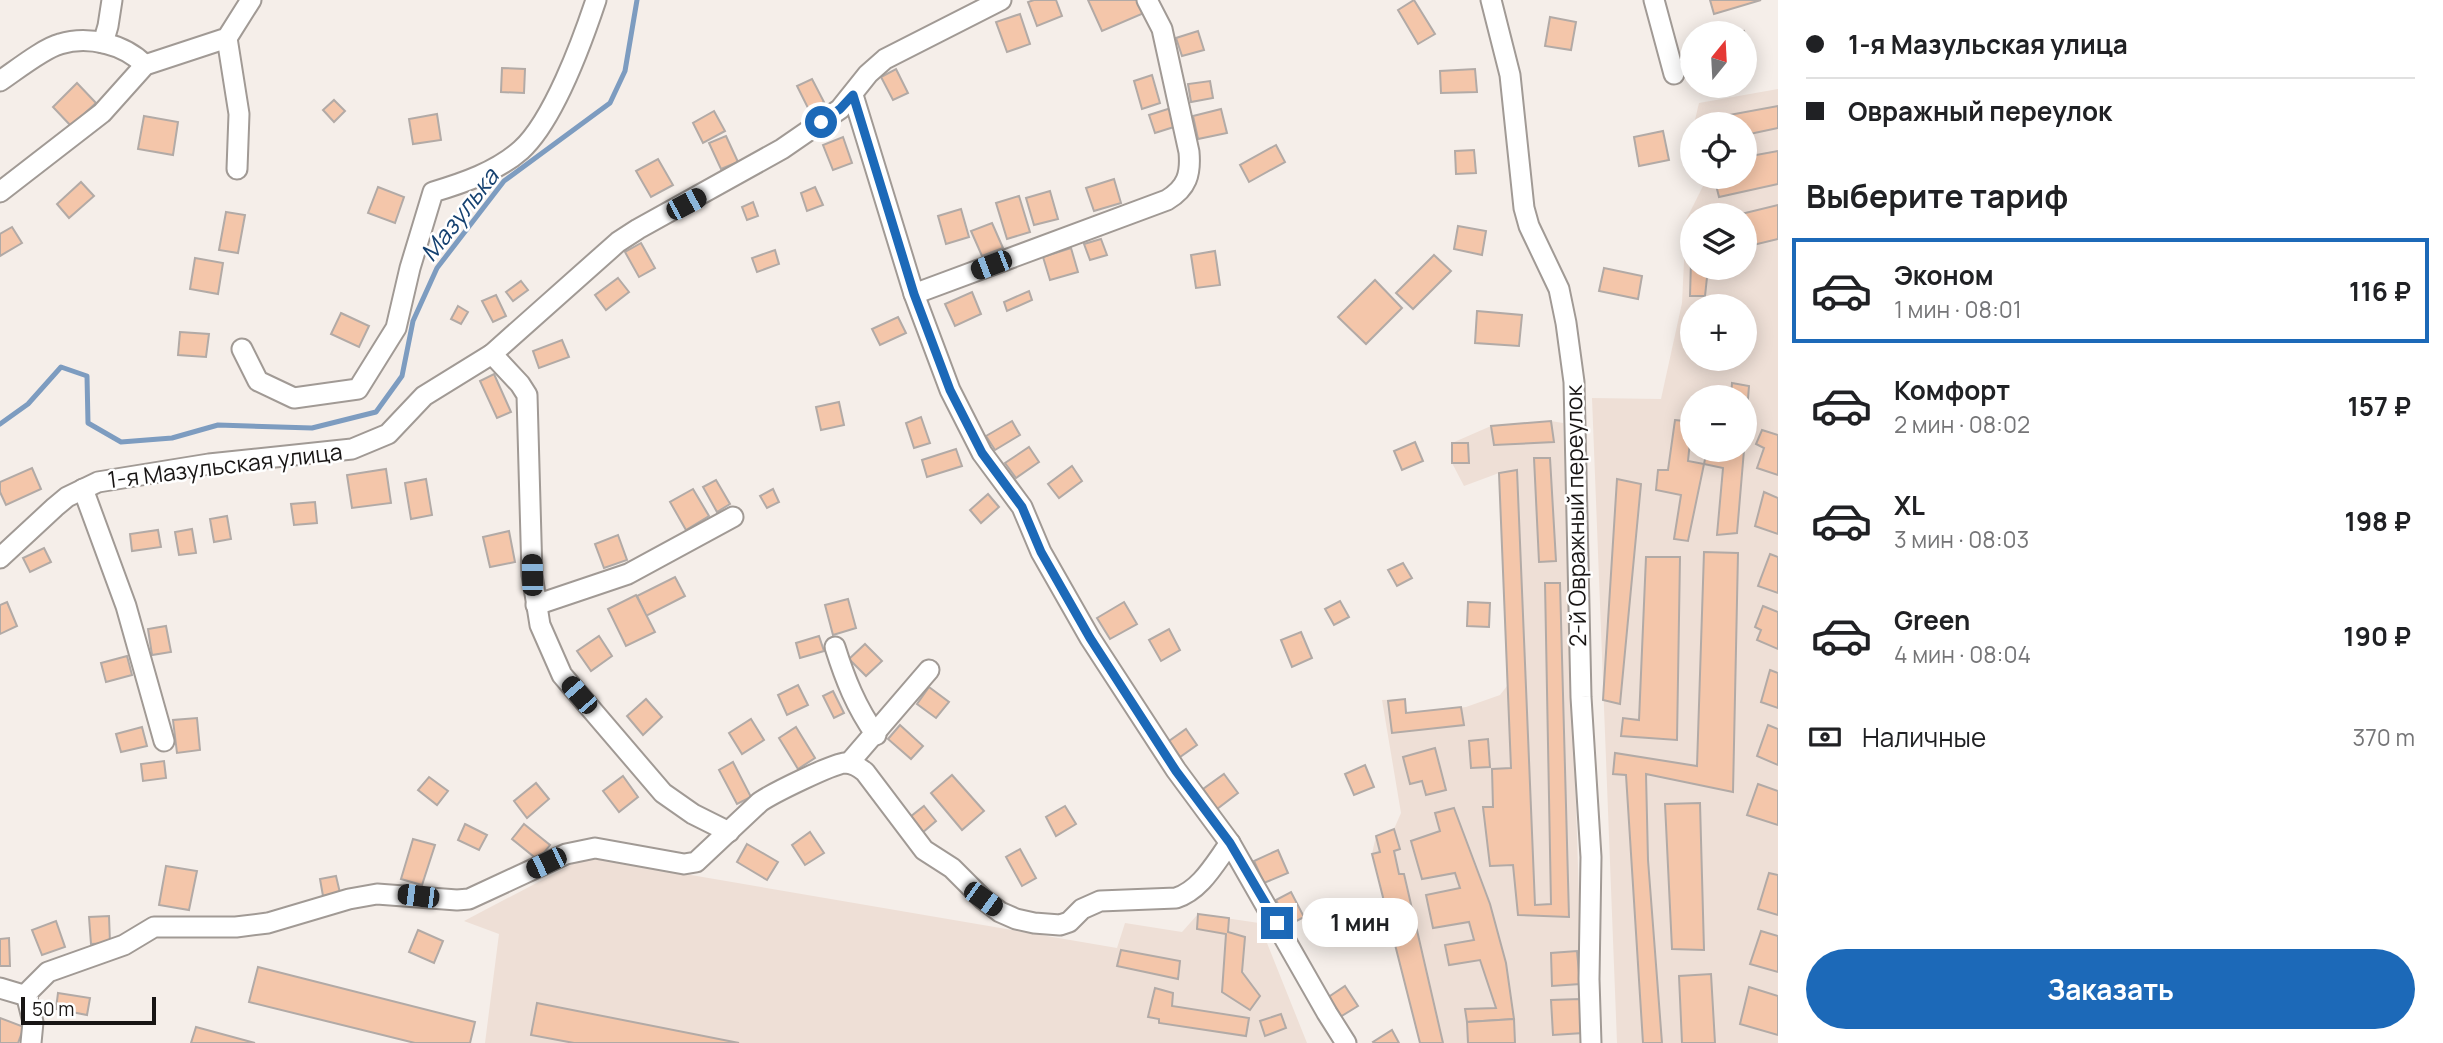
<!DOCTYPE html>
<html lang="ru">
<meta charset="utf-8">
<style>
body{margin:0;font-family:Manrope,sans-serif;background:#f6f6f6;color:#202124;height:100vh;display:flex;flex-direction:column;font-size:26px;white-space:nowrap}
*{box-sizing:border-box;margin:0}
p{font-size:23px;color:#757577}
.icon{flex:none;width:38px;height:38px;fill:none;stroke:currentColor;stroke-width:2;stroke-linecap:round;stroke-linejoin:round}
.map{position:relative;flex:1;overflow:hidden}
.details{display:flex;flex-direction:column;background:#fff;width:665px}
.details>*{flex:none}
.guide{display:grid;align-content:center;height:154px;padding:0 28px;background:#fff}
.needle{width:46px;rotate:18deg}
.tools{position:absolute;left:1680px;top:21px;display:grid;gap:14px}
.tools a{display:grid;place-items:center;width:77px;height:77px;border-radius:50%;background:#fff;box-shadow:0 4px 18px #0003;font-size:35px}
.scale{position:absolute;left:21px;bottom:18px;width:135px;box-sizing:border-box;padding-left:7px;border:4px solid #181514;border-top:0;font-size:19px;line-height:24px;white-space:nowrap;color:#181514;-webkit-text-stroke:5px #fff;paint-order:stroke}
.end{position:absolute;width:32px;height:32px;margin:-16px;border:9px solid #1c69b8;background:#fff;box-shadow:0 0 0 4px #fff}
.from{border-radius:50%}
.bubble{position:absolute;height:49px;border-radius:24px;background:#fff;box-shadow:0 4px 18px #0003;font-size:23px;font-weight:700;line-height:49px;text-align:center}
.car{position:absolute;width:21px;height:42px;margin:-21px -10px;border-radius:9px;box-shadow:0 0 5px 2px #0007;background:linear-gradient(#222 24%,#8ab4d8 0 40%,#222 0 76%,#8ab4d8 0 86%,#222 0)}
.guide b{display:flex;align-items:center;gap:24px;height:66px;font-size:26px}
.guide b+b{border-top:2px solid #e0e0e0}
.guide i{width:18px;height:18px;background:#202124}
ul{padding:0;list-style:none}
li{display:flex;align-items:center;gap:21px;height:105px;margin:0 14px 10px;padding:0 14px;border:4px solid transparent;border-radius:0px}
li div{flex:1}
li b{display:block;font-size:26px}
li em{font-style:normal;font-weight:700}
li.current{border-color:#1c69b8}
li>.icon{width:63px;height:63px;stroke-width:1.5}
h2{padding:0 28px;font-size:32px;line-height:84px}
.pay{display:flex;align-items:center;gap:18px;height:77px;padding:0 28px;font-size:26px}
.pay p{margin-inline-start:auto}
.button{display:flex;gap:14px;margin-top:auto;padding:14px 28px}
.button a{flex:1;height:80px;border-radius:42px;background:#1c69b8;color:#fff;font-size:28px;font-weight:700;line-height:80px;text-align:center}
main{display:flex;flex:1;min-height:0}
.map>svg:first-child{display:block}
</style>
<main>
<div class="map">
<svg width="1778" height="1043" viewBox="0 0 1778 1043">
<rect width="100%" height="100%" fill="#f5eee9"/>
<g fill="#eedfd6" fill-rule="evenodd">
<path d="M1778,89V1043H1617L1592,398L1661,399L1682,303L1686,220L1704,184L1703,177H1745V124H1694L1699,103ZM1692,215H1745V268H1692ZM1692,306H1745V359H1692ZM1692,397H1745V450H1692Z"/>
<polygon points="1551,421 1563,423 1584,1043 1420,1043 1372,854 1376,836 1394,829 1401,813 1382,700 1405,699 1407,713 1466,707 1500,695 1507,686 1499,473 1464,486 1452,463 1452,443 1491,426"/>
<polygon points="586,857 1117,948 1125,923 1182,932 1198,914 1259,923 1307,1043 485,1043 499,934 464,921"/>
</g>
<g fill="none" stroke-linecap="round" stroke-linejoin="round">
<polyline stroke="#7d9cc0" stroke-width="5" points="0,424 28,404 61,367 87,376 88,423 121,442 172,438 218,425 312,428 376,412 402,376 413,321 437,268 504,181 610,103 625,71 637,0"/>
</g>
<g fill="#f4c6aa" stroke="#b2aaa6" stroke-width="2">
<polygon points="1034,0 1056,0 1062,16 1037,26 1028,2"/>
<polygon points="1088,0 1139,0 1144,13 1102,31"/>
<polygon points="1414,0 1435,34 1418,44 1398,10"/>
<polygon points="1710,0 1761,0 1714,14"/>
<polygon points="1020,14 1030,44 1007,52 996,22"/>
<polygon points="1550,17 1576,22 1571,50 1545,46"/>
<polygon points="1198,31 1204,50 1182,56 1176,38"/>
<polygon points="1744,31 1752,63 1745,65 1745,33 1734,33"/>
<polygon points="502,68 525,69 524,93 501,92"/>
<polygon points="896,69 908,93 893,100 881,77"/>
<polygon points="1475,69 1477,92 1441,93 1440,71"/>
<polygon points="1152,75 1160,103 1142,109 1134,81"/>
<polygon points="812,79 824,102 809,110 797,86"/>
<polygon points="1210,81 1213,98 1191,102 1188,84"/>
<polygon points="77,83 96,103 71,126 53,107"/>
<polygon points="334,100 345,111 334,122 323,110"/>
<polygon points="1778,106 1778,128 1745,135 1745,124 1703,124 1702,120"/>
<polygon points="1171,108 1177,126 1155,133 1149,115"/>
<polygon points="1221,109 1227,133 1198,139 1193,116"/>
<polygon points="714,111 725,131 703,143 693,123"/>
<polygon points="437,114 441,140 413,144 409,119"/>
<polygon points="144,116 178,122 173,155 138,149"/>
<polygon points="1663,131 1669,160 1639,166 1634,137"/>
<polygon points="726,136 738,162 721,169 709,143"/>
<polygon points="843,137 852,163 833,170 823,145"/>
<polygon points="1276,145 1285,162 1249,182 1240,165"/>
<polygon points="1474,150 1476,173 1456,174 1455,151"/>
<polygon points="1778,151 1778,184 1719,197 1714,177 1745,177 1745,157"/>
<polygon points="658,159 673,185 651,197 636,171"/>
<polygon points="1114,179 1121,203 1094,211 1086,188"/>
<polygon points="81,182 94,196 69,218 57,204"/>
<polygon points="378,187 404,197 395,223 368,213"/>
<polygon points="815,187 823,205 807,211 801,193"/>
<polygon points="1050,191 1058,219 1034,225 1026,198"/>
<polygon points="1019,196 1030,232 1007,239 996,203"/>
<polygon points="753,202 758,216 747,220 742,207"/>
<polygon points="1778,205 1778,239 1745,247 1745,215 1737,215"/>
<polygon points="961,209 969,237 946,244 938,216"/>
<polygon points="226,212 245,215 238,253 219,250"/>
<polygon points="992,223 1003,248 982,256 971,231"/>
<polygon points="1458,226 1486,231 1482,255 1454,249"/>
<polygon points="1692,226 1692,268 1708,268 1705,296 1690,296"/>
<polygon points="12,227 22,243 0,256 0,234"/>
<polygon points="1101,239 1107,255 1090,260 1084,244"/>
<polygon points="641,243 655,268 639,277 625,252"/>
<polygon points="1071,248 1078,272 1050,280 1043,257"/>
<polygon points="775,250 779,264 757,272 752,258"/>
<polygon points="1215,251 1220,285 1196,288 1191,255"/>
<polygon points="1434,255 1451,271 1413,309 1396,293"/>
<polygon points="195,258 223,263 218,294 190,289"/>
<polygon points="1604,268 1642,276 1638,299 1599,291"/>
<polygon points="618,278 629,292 606,310 595,295"/>
<polygon points="1375,280 1402,308 1366,344 1338,317"/>
<polygon points="521,281 528,290 513,301 506,292"/>
<polygon points="1029,291 1032,300 1007,311 1004,302"/>
<polygon points="972,292 981,314 955,326 945,304"/>
<polygon points="496,295 506,316 493,322 482,301"/>
<polygon points="458,306 468,312 461,324 451,319"/>
<polygon points="1477,311 1522,315 1519,346 1475,343"/>
<polygon points="341,313 369,326 359,347 331,334"/>
<polygon points="898,317 906,333 880,345 872,329"/>
<polygon points="180,332 209,334 206,357 178,355"/>
<polygon points="562,340 569,357 539,368 533,351"/>
<polygon points="494,374 511,412 497,418 480,381"/>
<polygon points="1732,383 1749,386 1745,437 1745,397 1731,397"/>
<polygon points="839,402 844,425 821,430 816,407"/>
<polygon points="921,417 930,443 914,448 906,423"/>
<polygon points="1675,420 1692,422 1688,461 1704,464 1688,541 1674,539 1681,495 1656,490 1658,470 1668,470"/>
<polygon points="1012,421 1020,435 995,450 986,436"/>
<polygon points="1551,421 1554,442 1494,445 1491,426"/>
<polygon points="1762,430 1778,435 1778,475 1757,468 1764,448 1756,444"/>
<polygon points="1415,442 1423,461 1402,470 1394,451"/>
<polygon points="1452,443 1468,443 1469,463 1452,463"/>
<polygon points="1029,447 1039,462 1016,478 1005,463"/>
<polygon points="956,449 962,466 927,477 922,460"/>
<polygon points="1707,450 1744,450 1737,533 1717,535 1723,468 1704,464"/>
<polygon points="1534,458 1550,458 1556,561 1539,562"/>
<polygon points="1072,466 1082,481 1059,498 1048,484"/>
<polygon points="32,468 41,489 6,505 0,492 0,482"/>
<polygon points="386,469 391,503 352,508 347,475"/>
<polygon points="1517,470 1535,905 1551,904 1545,583 1560,583 1569,917 1518,915 1513,865 1490,866 1483,807 1493,807 1492,769 1511,768 1499,473"/>
<polygon points="426,479 432,515 411,519 405,483"/>
<polygon points="1617,479 1641,484 1620,704 1603,700"/>
<polygon points="716,480 730,504 717,512 703,487"/>
<polygon points="693,489 709,516 686,530 670,502"/>
<polygon points="773,489 779,502 767,508 760,496"/>
<polygon points="1764,492 1778,498 1778,534 1755,526"/>
<polygon points="988,494 999,507 981,523 970,510"/>
<polygon points="315,502 317,523 294,525 291,504"/>
<polygon points="227,516 231,539 214,542 210,519"/>
<polygon points="192,529 196,553 179,555 175,532"/>
<polygon points="158,530 161,547 132,551 130,534"/>
<polygon points="509,531 515,562 490,567 483,537"/>
<polygon points="618,535 627,560 604,568 595,544"/>
<polygon points="44,548 51,562 30,572 23,558"/>
<polygon points="1704,552 1738,553 1733,792 1646,774 1648,860 1662,1043 1643,1043 1626,775 1613,774 1615,753 1697,766"/>
<polygon points="1770,554 1778,557 1778,593 1758,586"/>
<polygon points="1646,557 1680,557 1677,740 1621,736 1623,718 1639,720"/>
<polygon points="1403,563 1412,578 1397,586 1388,570"/>
<polygon points="675,577 685,596 646,616 637,596"/>
<polygon points="636,595 655,632 626,646 608,609"/>
<polygon points="848,599 856,628 833,635 825,605"/>
<polygon points="1340,601 1349,617 1334,625 1325,609"/>
<polygon points="7,602 17,626 0,634 0,605"/>
<polygon points="1124,602 1137,624 1110,639 1097,618"/>
<polygon points="1468,602 1490,603 1489,627 1467,626"/>
<polygon points="1763,606 1778,612 1778,649 1757,640 1761,630 1755,627"/>
<polygon points="166,626 171,652 152,655 148,629"/>
<polygon points="1169,629 1180,650 1161,661 1149,640"/>
<polygon points="1301,632 1312,658 1292,667 1281,640"/>
<polygon points="599,636 612,656 591,671 577,651"/>
<polygon points="819,636 824,651 800,658 796,643"/>
<polygon points="865,644 882,661 866,676 849,659"/>
<polygon points="127,656 132,675 106,682 101,663"/>
<polygon points="1770,670 1778,673 1778,708 1761,702"/>
<polygon points="798,685 808,705 787,715 778,695"/>
<polygon points="929,687 949,702 936,718 917,704"/>
<polygon points="833,691 844,713 834,718 823,696"/>
<polygon points="646,699 662,717 643,735 627,716"/>
<polygon points="1405,699 1406,713 1461,707 1464,725 1392,733 1388,701"/>
<polygon points="197,718 200,750 177,753 173,720"/>
<polygon points="751,719 764,740 742,754 729,733"/>
<polygon points="900,725 923,746 911,759 888,739"/>
<polygon points="1768,725 1778,729 1778,765 1757,756"/>
<polygon points="142,727 147,746 121,752 116,734"/>
<polygon points="796,727 815,758 798,769 779,738"/>
<polygon points="1186,729 1197,745 1180,757 1169,741"/>
<polygon points="1488,739 1490,767 1471,768 1469,741"/>
<polygon points="1435,748 1446,790 1426,795 1422,781 1410,784 1403,757"/>
<polygon points="164,761 166,778 143,781 141,764"/>
<polygon points="733,762 751,797 737,804 719,770"/>
<polygon points="1365,765 1374,787 1354,795 1345,774"/>
<polygon points="1224,774 1238,793 1217,809 1203,789"/>
<polygon points="952,775 984,811 962,830 931,793"/>
<polygon points="623,776 638,797 619,812 603,791"/>
<polygon points="429,777 448,791 437,805 418,790"/>
<polygon points="536,783 549,799 527,818 514,801"/>
<polygon points="1758,784 1778,791 1778,825 1747,815"/>
<polygon points="1700,803 1704,950 1672,949 1665,804"/>
<polygon points="924,806 936,821 922,833 910,817"/>
<polygon points="1065,806 1076,824 1056,836 1046,817"/>
<polygon points="1454,808 1490,904 1506,963 1514,1019 1467,1022 1465,1009 1496,1008 1480,960 1449,965 1445,945 1474,940 1469,922 1433,928 1426,895 1460,888 1455,873 1422,879 1411,841 1440,831 1435,813"/>
<polygon points="465,824 487,835 479,850 458,840"/>
<polygon points="524,824 550,845 538,860 512,839"/>
<polygon points="1394,829 1400,849 1394,851 1399,874 1404,874 1443,1043 1420,1043 1372,854 1380,852 1376,836"/>
<polygon points="810,832 824,853 805,865 792,845"/>
<polygon points="413,839 435,845 422,885 401,879"/>
<polygon points="747,844 778,862 767,880 737,862"/>
<polygon points="1020,849 1036,878 1022,886 1006,857"/>
<polygon points="1278,850 1288,873 1264,883 1254,861"/>
<polygon points="166,866 197,871 189,910 159,905"/>
<polygon points="1769,873 1778,875 1778,915 1758,909"/>
<polygon points="336,876 340,893 323,896 320,879"/>
<polygon points="1291,892 1304,917 1289,925 1276,900"/>
<polygon points="1198,914 1229,918 1228,932 1245,937 1242,972 1260,996 1250,1010 1222,992 1226,934 1197,929"/>
<polygon points="109,916 110,943 91,944 89,917"/>
<polygon points="56,921 65,947 42,955 32,930"/>
<polygon points="418,930 443,941 434,963 409,952"/>
<polygon points="1761,931 1778,936 1778,972 1750,964"/>
<polygon points="9,938 10,966 0,966 0,939"/>
<polygon points="1121,950 1180,961 1178,979 1117,966"/>
<polygon points="1577,951 1580,984 1552,986 1551,953"/>
<polygon points="258,967 475,1022 470,1043 415,1043 249,1002"/>
<polygon points="1711,974 1715,1043 1682,1043 1679,976"/>
<polygon points="1345,986 1358,1006 1340,1017 1327,998"/>
<polygon points="1749,987 1778,996 1778,1035 1740,1024"/>
<polygon points="1155,988 1173,993 1172,1006 1249,1018 1246,1036 1159,1023 1159,1019 1148,1017"/>
<polygon points="58,993 90,998 87,1015 56,1009"/>
<polygon points="1580,999 1583,1033 1553,1035 1551,1000"/>
<polygon points="537,1003 739,1043 574,1043 531,1035"/>
<polygon points="1281,1014 1286,1028 1265,1036 1260,1021"/>
<polygon points="0,1018 24,1027 18,1043 0,1043"/>
<polygon points="1514,1019 1515,1043 1468,1043 1467,1022"/>
<polygon points="196,1027 255,1043 191,1043"/>
<polygon points="1392,1030 1399,1043 1374,1043 1373,1042"/>
</g>
<g fill="none" stroke-linecap="round" stroke-linejoin="round">
<g stroke="#a19a95" stroke-width="23">
<g id="minor">
<polyline points="1491,0 1510,75 1524,208 1529,226 1559,289 1566,323 1574,382 1581,697 1591,857 1589,979 1591,1043"/>
<polyline points="1654,0 1674,74"/>
<polyline points="227,38 239,114 237,169"/>
<polyline points="103,43 108,26 112,0"/>
<path d="M0,81C15,71 44,48 60,44C88,35 124,44 145,65"/>
<polyline points="853,95 914,294 950,390 982,453 1022,507 1041,552 1090,638 1176,770 1230,843 1327,1013 1346,1043"/>
<polyline points="0,192 102,113 145,65 227,38 251,0"/>
<path d="M914,294L1167,200C1187,188 1191,174 1189,152L1162,29L1147,0"/>
<path d="M242,349L258,381L294,398L358,389L396,328L410,268L433,192C463,183 496,172 521,150C553,121 582,42 596,0"/>
<polyline points="492,354 520,384 527,395 532,575 540,625 562,675 663,793 693,814 729,832"/>
<polyline points="83,489 126,606 164,741"/>
<polyline points="0,558 55,507 67,497 98,482 209,464 352,449 388,434 424,396 492,354 618,242 638,229 782,149 840,109 868,74 885,59 1001,0"/>
<polyline points="536,605 628,574 733,517"/>
<path d="M835,647C845,679 856,707 876,735"/>
<polyline points="849,763 929,670"/>
<path d="M0,988L20,994H26L48,972L124,945L154,927H236L268,923L349,899L377,894L457,900L469,899L566,854L595,848L684,864L696,862L760,802C773,793 832,764 845,763C853,763 859,767 865,772L924,850L952,868L983,899L1000,912L1016,919L1034,923L1060,925L1069,922L1082,909L1100,901L1176,898C1201,890 1215,863 1230,843"/>
<polyline points="26,994 33,1022 31,1043"/>
</g>
</g>
<use href="#minor" stroke="#fff" stroke-width="19"/>
</g>
<g fill="none" stroke-linecap="round" stroke-linejoin="round">
<polyline stroke="#1c69b8" stroke-width="9" points="821,122 840,109 853,95 914,294 950,390 982,453 1022,507 1041,552 1090,638 1176,771 1230,843 1277,923"/>
</g>
<g text-anchor="middle" stroke-width="5" stroke-linejoin="round" paint-order="stroke">
<g font-size="23" fill="#181514" stroke="#fff">
<text transform="translate(225 466) rotate(-7)" y="8">1-я Мазульская улица</text>
<text transform="translate(1576 516) rotate(-91)" y="8">2-й Овражный переулок</text>
</g>
<g font-size="24" font-style="italic" fill="#154170" stroke="#fff">
<text transform="translate(460 215) rotate(-52)" y="8">Мазулька</text>
</g>
</g>
</svg>
<div class="tools">
<a><svg class="needle" viewBox="-14 -14 28 28"><path d="M0-13l5 13h-10z" fill="#e53935"/><path d="M0 13l5-13h-10z" fill="#757577"/></svg></a>
<a><svg class="icon" aria-label="locate" viewBox="0 0 24 24"><circle cx="12" cy="12" r="6"/><path d="M12 2v4M12 18v4M2 12h4M18 12h4"/></svg></a>
<a><svg class="icon" aria-label="layers" viewBox="0 0 24 24"><path d="M12 4l9 5-9 5-9-5zM3 14l9 5 9-5"/></svg></a>
<a>+</a>
<a>−</a>
</div>
<div class="scale">50 m</div>
<i class="end from" style="left:821px;top:122px"></i>
<i class="end" style="left:1277px;top:923px"></i>
<div class="bubble" style="left:1302px;top:898px;width:116px">1 мин</div>
<i class="car" style="left:686px;top:204px;rotate:62deg"></i>
<i class="car" style="left:991px;top:265px;rotate:249deg"></i>
<i class="car" style="left:532px;top:575px;rotate:359deg"></i>
<i class="car" style="left:579px;top:695px;rotate:319deg"></i>
<i class="car" style="left:546px;top:863px;rotate:244deg"></i>
<i class="car" style="left:418px;top:896px;rotate:277deg"></i>
<i class="car" style="left:983px;top:899px;rotate:126deg"></i>
</div>
<section class="details">
<div class="guide">
<b><i class="from"></i>1-я Мазульская улица</b>
<b><i></i>Овражный переулок</b>
</div>
<h2>Выберите тариф</h2>
<ul>
<li class="current"><svg class="icon" aria-label="car" viewBox="0 0 24 24"><path d="M5 17H2v-5l4-1 3-4h7l3 4 3 1v5h-3M9 17h6M6 11h13"/><circle cx="7" cy="17" r="2"/><circle cx="17" cy="17" r="2"/></svg><div><b>Эконом</b><p>1 мин · 08:01</p></div><em>116 ₽</em></li>
<li><svg class="icon" aria-label="car" viewBox="0 0 24 24"><path d="M5 17H2v-5l4-1 3-4h7l3 4 3 1v5h-3M9 17h6M6 11h13"/><circle cx="7" cy="17" r="2"/><circle cx="17" cy="17" r="2"/></svg><div><b>Комфорт</b><p>2 мин · 08:02</p></div><em>157 ₽</em></li>
<li><svg class="icon" aria-label="car" viewBox="0 0 24 24"><path d="M5 17H2v-5l4-1 3-4h7l3 4 3 1v5h-3M9 17h6M6 11h13"/><circle cx="7" cy="17" r="2"/><circle cx="17" cy="17" r="2"/></svg><div><b>XL</b><p>3 мин · 08:03</p></div><em>198 ₽</em></li>
<li><svg class="icon" aria-label="car" viewBox="0 0 24 24"><path d="M5 17H2v-5l4-1 3-4h7l3 4 3 1v5h-3M9 17h6M6 11h13"/><circle cx="7" cy="17" r="2"/><circle cx="17" cy="17" r="2"/></svg><div><b>Green</b><p>4 мин · 08:04</p></div><em>190 ₽</em></li>
</ul>
<div class="pay"><svg class="icon" aria-label="cash" viewBox="0 0 24 24"><path d="M3 7h18v10H3z"/><circle cx="12" cy="12" r="2"/></svg>Наличные<p>370 m</p></div>
<div class="button"><a>Заказать</a></div>
</section>
</main>
